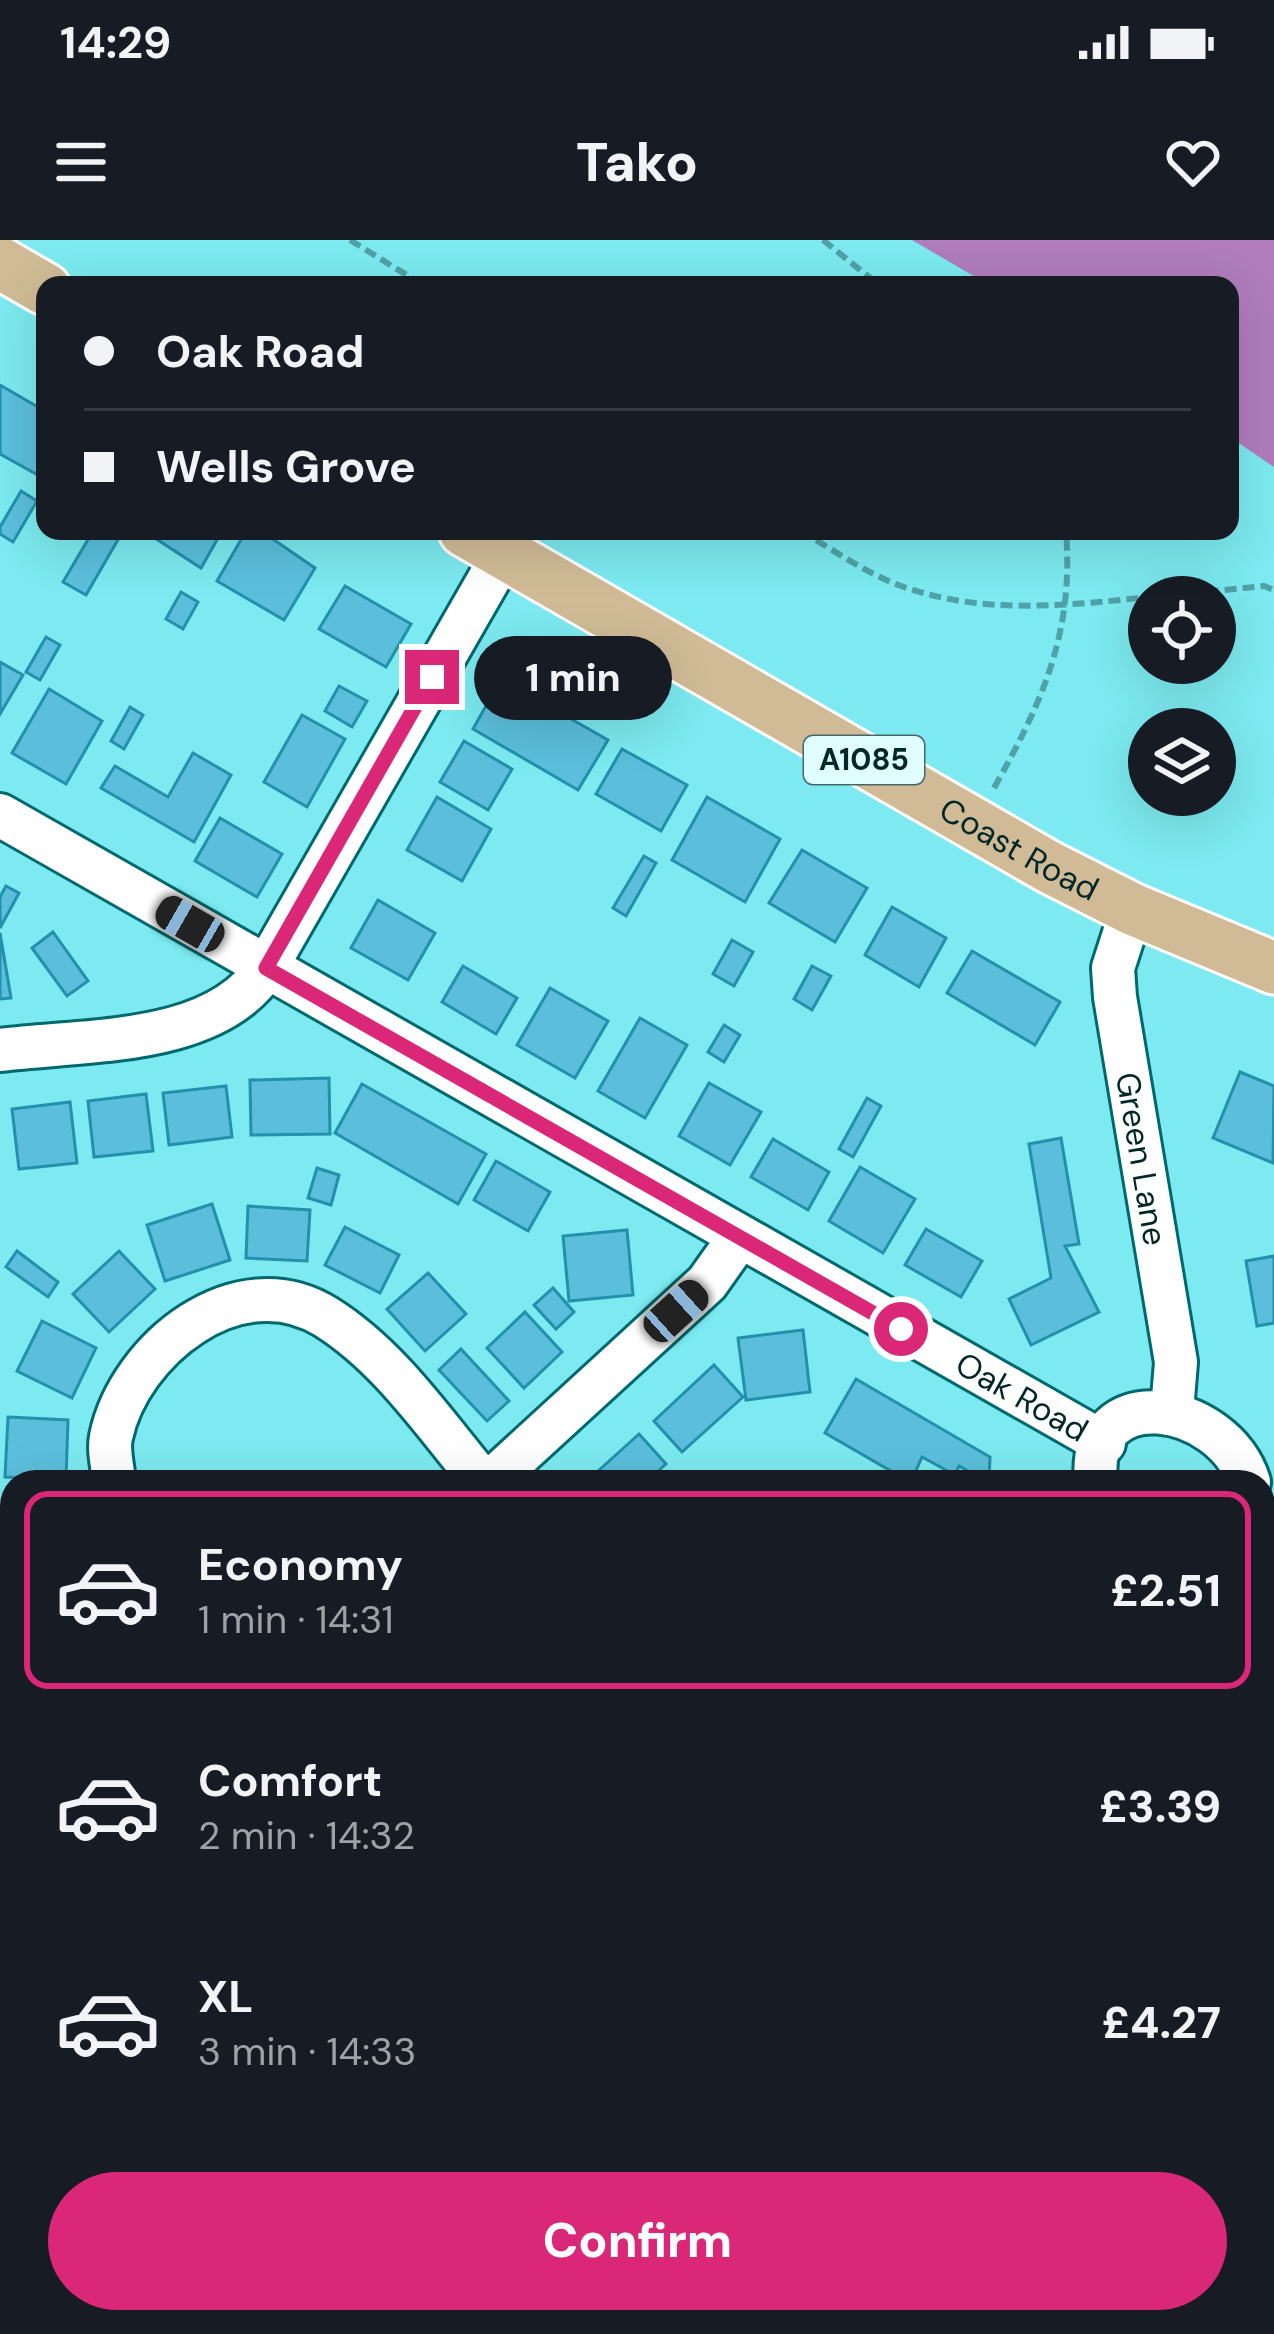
<!DOCTYPE html>
<meta charset="utf-8">
<style>
body{margin:0;font-family:"DM Sans",sans-serif;background:#20242c;color:#f1f3f6;height:100vh;display:flex;flex-direction:column;font-size:45px;white-space:nowrap}
*{box-sizing:border-box;margin:0}
p{font-size:39px;color:#9ea1a6}
.icon{flex:none;width:66px;height:66px;fill:none;stroke:currentColor;stroke-width:2;stroke-linecap:round;stroke-linejoin:round}
.map{position:relative;flex:1;overflow:hidden}
.drawer{position:absolute;left:0px;top:1230px;width:1275px;height:864px;display:flex;flex-direction:column;background:#171b24;border-radius:36px 36px 0 0;box-shadow:0 12px 48px #0002}
.drawer>*{flex:none}
.hud{position:absolute;left:36px;top:36px;width:1203px;height:264px;border-radius:24px;box-shadow:0 12px 48px #0002;display:grid;align-content:center;height:264px;padding:0 48px;background:#171b24}
.buttons{position:absolute;left:1128px;top:336px;display:grid;gap:24px}
.buttons a{display:grid;place-items:center;width:108px;height:108px;border-radius:50%;background:#171b24;box-shadow:0 12px 48px #0002;font-size:60px}
.end{position:absolute;width:54px;height:54px;margin:-27px;border:15px solid #db2777;background:#fff;box-shadow:0 0 0 6px #fff}
.from{border-radius:50%}
.bubble{position:absolute;height:84px;border-radius:42px;background:#171b24;box-shadow:0 12px 48px #0002;font-size:39px;font-weight:800;line-height:84px;text-align:center}
.car{position:absolute;width:36px;height:72px;margin:-36px -18px;border-radius:15px;box-shadow:0 0 9px 3px #0007;background:linear-gradient(#222 24%,#8ab4d8 0 40%,#222 0 76%,#8ab4d8 0 86%,#222 0)}
.hud b{display:flex;align-items:center;gap:42px;height:114px;font-size:45px}
.hud b+b{border-top:3px solid #363941}
.hud i{width:30px;height:30px;background:#f1f3f6}
ul{padding:21px 0 0;list-style:none}
li{display:flex;align-items:center;gap:36px;height:198px;margin:0 24px 18px;padding:0 24px;border:6px solid transparent;border-radius:24px}
li div{flex:1}
li b{display:block;font-size:45px}
li em{font-style:normal;font-weight:800}
li.on{border-color:#db2777}
li>.icon{width:108px;height:108px;stroke-width:1.5}
.primary-button{display:flex;gap:24px;margin-top:auto;padding:24px 48px}
.primary-button a{flex:1;height:138px;border-radius:72px;background:#db2777;color:#fff;font-size:48px;font-weight:800;line-height:138px;text-align:center}
.status{display:flex;justify-content:space-between;align-items:center;height:84px;padding:0 60px;background:#171b24;direction:ltr}
.status svg{height:33px;fill:currentColor}
header{display:flex;justify-content:space-between;align-items:center;height:156px;padding:0 48px;background:#171b24;font-size:54px;font-weight:800}
.map>svg:first-child{display:block}
</style>
<div class="status"><b>14:29</b><svg viewBox="0 0 49 12"><path d="M0 12V9h3v3zM5 12V6h3v6zM10 12V3h3v9zM15 12V0h3v12zM26 1h20v11H26zM47 4h2v5h-2z"/></svg></div>
<header><svg class="icon" aria-label="menu" viewBox="0 0 24 24"><path d="M4 6h16M4 12h16M4 18h16"/></svg>Tako<svg class="icon" aria-label="heart" viewBox="0 0 24 24"><path d="M12 20l-8-8c-3-5 5-10 8-4 3-6 11-1 8 4z"/></svg></header>
<div class="map">
<svg width="1274" height="2094" viewBox="0 0 1274 2094">
<rect width="100%" height="100%" fill="#7ceaf0"/>
<polygon fill="#b07cbc" points="912,0 1274,0 1274,227 1230,197 1230,45 989,45"/>
<g fill="#5bbfdc" stroke="#2390ac" stroke-width="3">
<polygon points="0,145 45,171 45,218 36,234 0,214"/>
<polygon points="21,251 37,261 13,302 0,294 0,287"/>
<polygon points="93,291 123,291 86,355 63,342"/>
<polygon points="144,291 222,291 201,328"/>
<polygon points="246,291 261,291 315,328 284,380 217,341"/>
<polygon points="345,346 411,384 386,427 319,389"/>
<polygon points="181,352 198,362 183,389 166,379"/>
<polygon points="46,397 60,405 40,440 26,432"/>
<polygon points="0,422 23,435 0,474"/>
<polygon points="501,439 608,500 578,550 473,489"/>
<polygon points="339,446 367,461 352,487 325,471"/>
<polygon points="49,449 102,481 66,544 12,513"/>
<polygon points="130,467 143,475 124,509 111,501"/>
<polygon points="302,475 345,499 307,567 264,542"/>
<polygon points="464,501 512,529 488,570 440,542"/>
<polygon points="622,509 687,545 661,591 596,554"/>
<polygon points="193,513 231,535 194,602 101,548 115,526 168,557"/>
<polygon points="437,557 491,589 462,641 407,610"/>
<polygon points="707,557 780,599 745,662 672,620"/>
<polygon points="220,578 282,614 257,657 195,621"/>
<polygon points="802,610 867,648 835,702 769,663"/>
<polygon points="644,616 656,623 626,676 613,668"/>
<polygon points="6,646 19,653 0,688 0,657"/>
<polygon points="378,660 435,693 408,740 351,708"/>
<polygon points="892,667 946,698 919,747 865,715"/>
<polygon points="53,692 88,741 67,756 32,708"/>
<polygon points="0,693 11,758 0,759"/>
<polygon points="732,700 753,712 734,746 713,734"/>
<polygon points="972,711 1060,762 1035,805 947,753"/>
<polygon points="463,726 517,758 496,794 442,762"/>
<polygon points="812,726 831,736 812,770 794,759"/>
<polygon points="550,748 608,781 575,838 517,805"/>
<polygon points="640,778 687,805 645,878 598,851"/>
<polygon points="724,785 740,795 724,822 708,812"/>
<polygon points="1240,832 1274,846 1273,923 1213,898"/>
<polygon points="329,838 330,894 251,895 250,840"/>
<polygon points="709,843 761,872 730,925 679,896"/>
<polygon points="362,844 486,914 458,964 335,893"/>
<polygon points="226,846 232,897 169,905 163,853"/>
<polygon points="146,854 153,911 94,917 88,861"/>
<polygon points="867,858 881,866 853,917 839,909"/>
<polygon points="70,862 77,923 19,929 12,869"/>
<polygon points="1061,898 1079,1004 1065,1006 1099,1072 1031,1105 1009,1059 1051,1038 1029,904"/>
<polygon points="773,899 829,932 808,970 751,937"/>
<polygon points="496,921 550,952 528,991 474,960"/>
<polygon points="860,927 915,959 883,1013 829,981"/>
<polygon points="317,928 339,935 331,965 308,958"/>
<polygon points="212,964 230,1020 165,1041 147,985"/>
<polygon points="248,966 310,970 307,1021 246,1018"/>
<polygon points="345,987 399,1015 380,1053 325,1025"/>
<polygon points="926,989 982,1021 961,1057 905,1025"/>
<polygon points="627,990 633,1055 569,1061 563,996"/>
<polygon points="17,1011 58,1042 48,1057 6,1027"/>
<polygon points="119,1011 155,1049 109,1092 73,1054"/>
<polygon points="1274,1016 1274,1083 1257,1086 1246,1021"/>
<polygon points="428,1033 466,1074 425,1111 387,1069"/>
<polygon points="553,1048 574,1072 556,1089 534,1065"/>
<polygon points="525,1072 562,1112 524,1148 487,1108"/>
<polygon points="42,1081 96,1108 72,1158 17,1131"/>
<polygon points="803,1090 810,1152 746,1160 738,1098"/>
<polygon points="461,1109 509,1161 487,1181 439,1130"/>
<polygon points="714,1125 743,1157 682,1212 654,1181"/>
<polygon points="856,1139 990,1217 989,1242 965,1242 977,1236 959,1226 955,1235 922,1217 911,1242 880,1242 896,1234 825,1193"/>
<polygon points="8,1177 68,1180 66,1240 5,1237"/>
<polygon points="639,1194 666,1224 646,1242 607,1242 597,1232"/>
<polygon points="0,1461 10,1507 0,1509"/>
<polygon points="0,1561 12,1565 12,1619 0,1615"/>
<polygon points="1263,1992 1268,1992 1274,2028 1274,2071 1263,2073"/>
<polygon points="0,2057 12,2071 12,2082 20,2082 7,2094 0,2094"/>
<polygon points="462,2082 501,2082 511,2094 448,2094"/>
<polygon points="553,2082 608,2082 619,2094 564,2094"/>
<polygon points="760,2082 821,2082 832,2094 762,2094 755,2087"/>
<polygon points="1004,2082 1054,2082 1057,2094 1007,2094"/>
</g>
<g fill="none" stroke-linecap="round" stroke-linejoin="round">
<g stroke="#00696e" stroke-width="48">
<g id="minor">
<path id="s1" d="M0,575L1104,1203"/>
<path id="s2" d="M1132,669L1113,728L1115,757L1176,1122L1172,1171"/>
<path d="M0,810C85,799 216,807 266,728L504,313"/>
<path d="M114,1242C113,1228 108,1210 111,1197C129,1110 238,1022 326,1077C390,1117 435,1185 483,1242"/>
<polyline points="490,1242 707,1043 739,998"/>
<path d="M1096,1242C1085,1139 1223,1160 1249,1242"/>
<polyline points="1263,1631 1274,1696"/>
<polyline points="0,1692 12,1681"/>
<polyline points="0,1810 12,1823"/>
<polyline points="247,2082 258,2094"/>
<polyline points="915,2082 918,2094"/>
<polyline points="74,2094 87,2082"/>
</g>
</g>
<g stroke="#fff" stroke-width="57">
<g id="major">
<polyline points="0,23 45,49"/>
<path id="s3" d="M465,291L1049,627L1132,669L1274,728"/>
</g>
</g>
<g stroke="#4fa2a7" stroke-width="6" stroke-dasharray="12 6" stroke-linecap="butt">
<polyline points="350,0 423,45"/>
<polyline points="823,0 879,45"/>
<path d="M801,291C830,308 860,329 891,342C974,376 1063,366 1149,357"/>
<polyline points="1153,357 1264,346 1274,350"/>
<path d="M994,548C1043,461 1074,392 1066,291"/>
</g>
<use href="#minor" stroke="#fff" stroke-width="42"/>
<use href="#major" stroke="#d0bb96" stroke-width="51"/>
</g>
<g fill="none" stroke-linecap="round" stroke-linejoin="round">
<polyline stroke="#db2777" stroke-width="15" points="432,437 266,728 901,1089"/>
</g>
<g text-anchor="middle" stroke-width="12" stroke-linejoin="round" paint-order="stroke">
<rect fill="#e0fdff" stroke="#456769" stroke-width="3" x="804" y="496" width="120" height="48" rx="9"/>
<g font-size="30" font-weight="bold" fill="#022729">
<text x="864" y="530">A1085</text>
</g>
<g font-size="33" fill="#022729" stroke="#e0fdff">
<text dy="12" stroke="none"><textPath href="#s3" startOffset="639">Coast Road</textPath></text>
<text dy="12" stroke="none"><textPath href="#s2" startOffset="255">Green Lane</textPath></text>
<text dy="12" stroke="none"><textPath href="#s1" startOffset="1176">Oak Road</textPath></text>
</g>
</g>
</svg>
<div class="buttons">
<a><svg class="icon" aria-label="locate" viewBox="0 0 24 24"><circle cx="12" cy="12" r="6"/><path d="M12 2v4M12 18v4M2 12h4M18 12h4"/></svg></a>
<a><svg class="icon" aria-label="layers" viewBox="0 0 24 24"><path d="M12 4l9 5-9 5-9-5zM3 14l9 5 9-5"/></svg></a>
</div>
<i class="end from" style="left:901px;top:1089px"></i>
<i class="end" style="left:432px;top:437px"></i>
<div class="bubble" style="left:474px;top:396px;width:198px">1 min</div>
<i class="car" style="left:190px;top:684px;rotate:300deg"></i>
<i class="car" style="left:676px;top:1071px;rotate:48deg"></i>
<div class="hud">
<b><i class="from"></i>Oak Road</b>
<b><i></i>Wells Grove</b>
</div>
<section class="drawer">
<ul>
<li class="on"><svg class="icon" aria-label="car" viewBox="0 0 24 24"><path d="M5 17H2v-5l4-1 3-4h7l3 4 3 1v5h-3M9 17h6M6 11h13"/><circle cx="7" cy="17" r="2"/><circle cx="17" cy="17" r="2"/></svg><div><b>Economy</b><p>1 min · 14:31</p></div><em>£2.51</em></li>
<li><svg class="icon" aria-label="car" viewBox="0 0 24 24"><path d="M5 17H2v-5l4-1 3-4h7l3 4 3 1v5h-3M9 17h6M6 11h13"/><circle cx="7" cy="17" r="2"/><circle cx="17" cy="17" r="2"/></svg><div><b>Comfort</b><p>2 min · 14:32</p></div><em>£3.39</em></li>
<li><svg class="icon" aria-label="car" viewBox="0 0 24 24"><path d="M5 17H2v-5l4-1 3-4h7l3 4 3 1v5h-3M9 17h6M6 11h13"/><circle cx="7" cy="17" r="2"/><circle cx="17" cy="17" r="2"/></svg><div><b>XL</b><p>3 min · 14:33</p></div><em>£4.27</em></li>
</ul>
<div class="primary-button"><a>Confirm</a></div>
</section>
</div>
